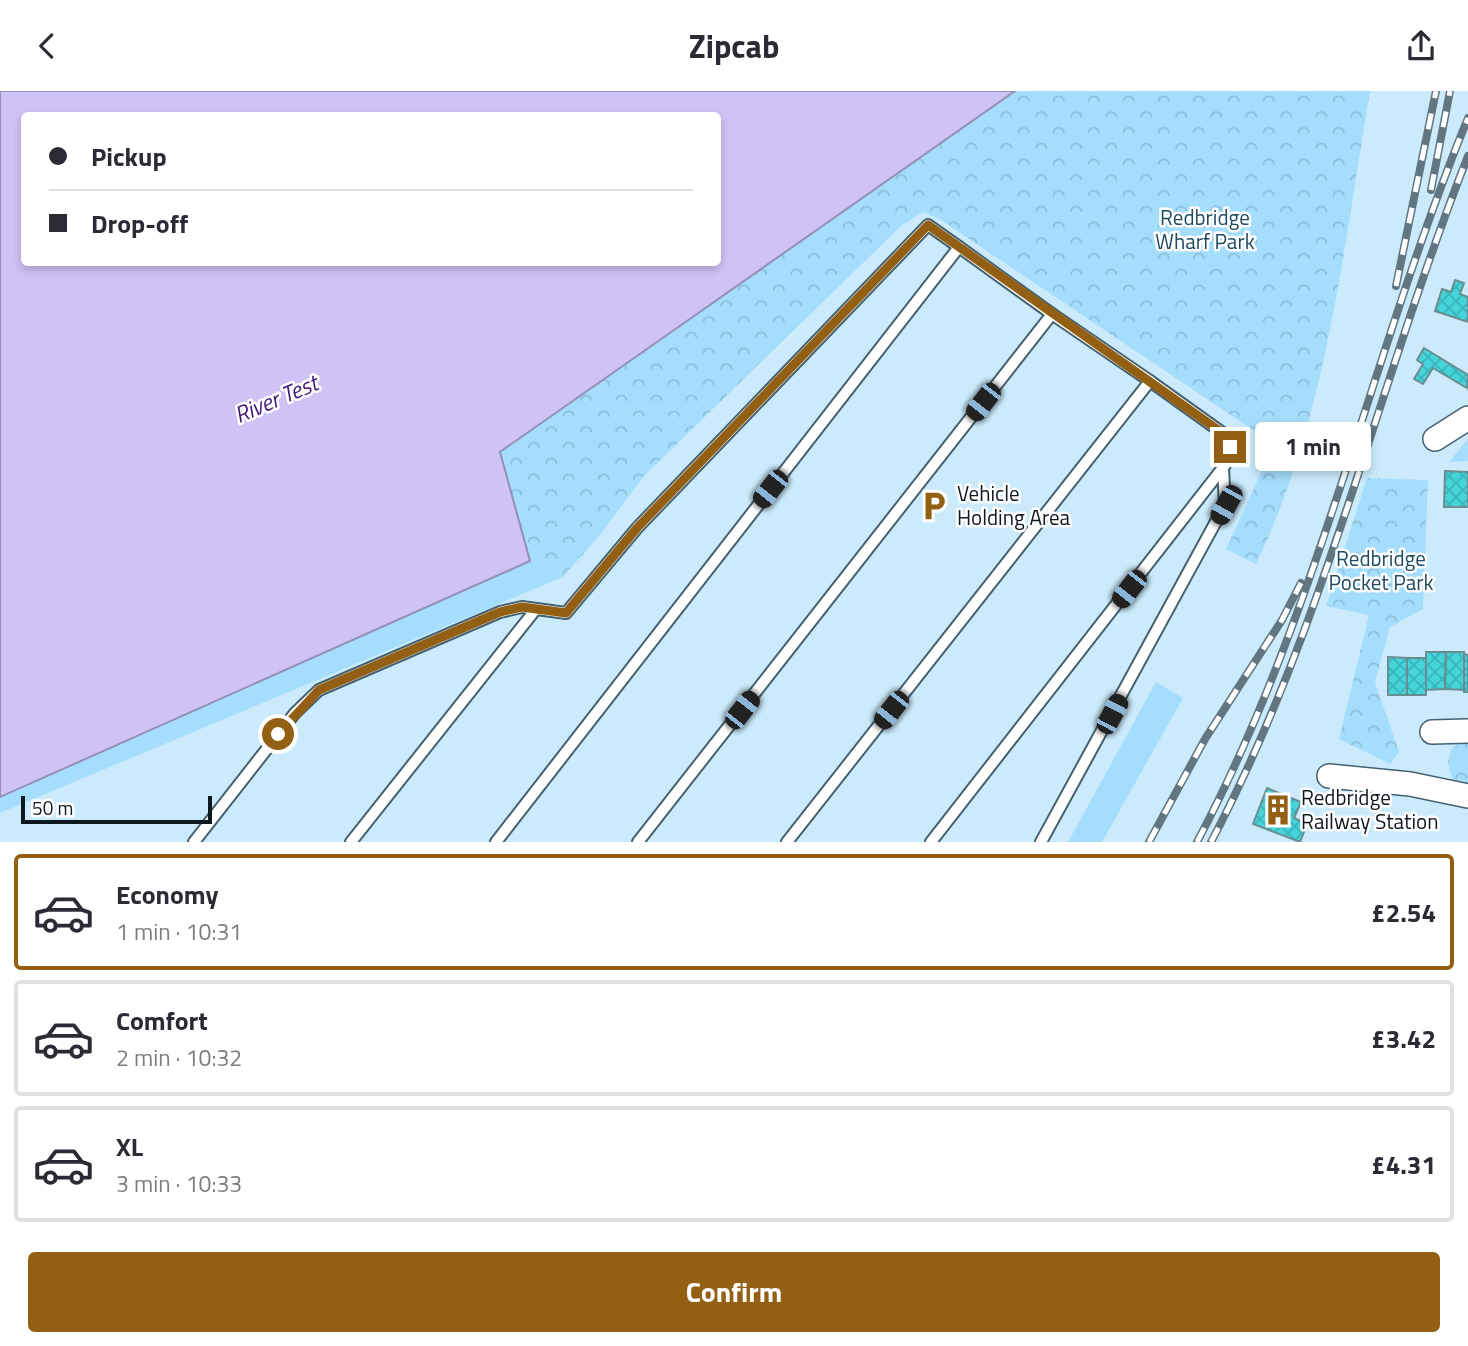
<!DOCTYPE html>
<meta charset="utf-8">
<style>
body{margin:0;font-family:"Titillium Web",sans-serif;background:#f7f7f7;color:#2b2b33;height:100vh;display:flex;flex-direction:column;font-size:26px;white-space:nowrap}
*{box-sizing:border-box;margin:0}
p{font-size:23px;color:#7c7c81}
.icon{flex:none;width:38px;height:38px;fill:none;stroke:currentColor;stroke-width:2;stroke-linecap:round;stroke-linejoin:round}
.map{position:relative;height:751px;overflow:hidden}
.drawer{display:flex;flex-direction:column;background:#fff;flex:1}
.drawer>*{flex:none}
.guide{position:absolute;left:21px;top:21px;width:700px;height:154px;border-radius:7px;box-shadow:0 4px 10px #0003;display:grid;align-content:center;height:154px;padding:0 28px;background:#fff}
.scale{position:absolute;left:21px;bottom:18px;width:191px;box-sizing:border-box;padding-left:7px;border:4px solid #0e191f;border-top:0;font-size:19px;line-height:24px;white-space:nowrap;color:#0e191f;-webkit-text-stroke:5px #fff;paint-order:stroke}
.end{position:absolute;width:32px;height:32px;margin:-16px;border:9px solid #935f13;background:#fff;box-shadow:0 0 0 4px #fff}
.from{border-radius:50%}
.bubble{position:absolute;height:49px;border-radius:7px;background:#fff;box-shadow:0 4px 10px #0003;font-size:23px;font-weight:700;line-height:49px;text-align:center}
.car{position:absolute;width:21px;height:42px;margin:-21px -10px;border-radius:9px;box-shadow:0 0 5px 2px #0007;background:linear-gradient(#222 24%,#8ab4d8 0 40%,#222 0 76%,#8ab4d8 0 86%,#222 0)}
.guide b{display:flex;align-items:center;gap:24px;height:66px;font-size:26px}
.guide b+b{border-top:2px solid #e1e1e2}
.guide i{width:18px;height:18px;background:#2b2b33}
ul{padding:12px 0 0;list-style:none}
li{display:flex;align-items:center;gap:21px;height:116px;margin:0 14px 10px;padding:0 14px;border:4px solid #e1e1e2;border-radius:7px}
li div{flex:1}
li b{display:block;font-size:26px}
li em{font-style:normal;font-weight:700}
li.active{border-color:#935f13}
li>.icon{width:63px;height:63px;stroke-width:1.5}
.action{display:flex;gap:14px;margin-top:auto;padding:14px 28px}
.action a{flex:1;height:80px;border-radius:7px;background:#935f13;color:#fff;font-size:28px;font-weight:700;line-height:80px;text-align:center}
header{display:flex;justify-content:space-between;align-items:center;height:91px;padding:0 28px;background:#fff;font-size:32px;font-weight:700}
.map>svg:first-child{display:block}
</style>
<header><svg class="icon" aria-label="back" viewBox="0 0 24 24"><path d="M15 5l-7 7 7 7"/></svg>Zipcab<svg class="icon" aria-label="share" viewBox="0 0 24 24"><path d="M12 15V3M7 8l5-5 5 5M5 13v7h14v-7"/></svg></header>
<div class="map">
<svg width="1468" height="751" viewBox="0 0 1468 751">
<defs>
<pattern id="park-crowns" width="20" height="18" patternUnits="userSpaceOnUse" patternTransform="scale(1.75)"><rect width="20" height="18" fill="#a4defc"/><path d="M2 6a3 3 0 1 1 6 0M12 15a3 3 0 1 1 6 0" fill="none" stroke="#8cbed8"/></pattern>
<pattern id="building-cross-hatch" width="8" height="8" patternUnits="userSpaceOnUse" patternTransform="scale(1.75)"><rect width="8" height="8" fill="#44d4da"/><path d="M0 0l8 8M0 8l8-8" fill="none" stroke="#3ab5bb"/></pattern>
</defs>
<rect width="100%" height="100%" fill="#cbebfc"/>
<g fill="#a4defc">
<polygon points="1468,348 1468,370 1449,371"/>
<polygon points="530,470 563,486 0,722 0,706"/>
<polygon points="1156,591 1183,607 1102,751 1068,751"/>
</g>
<g fill="url(#park-crowns)">
<path d="M1015,0H1370C1343,159 1327,326 1256,473L1226,458L1274,353L941,129L923,121L901,135L643,386L600,444L563,486L530,470L500,361Z"/>
<polygon points="1367,387 1428,389 1423,518 1390,536 1375,591 1399,661 1390,673 1339,648 1369,524 1326,515"/>
<polygon points="1462,651 1468,652 1468,694 1453,691 1448,671 1452,657"/>
</g>
<path fill="#cfc2f5" stroke="#958fb5" stroke-width="2" fill-rule="evenodd" d="M0,0H1015L500,361L530,470L0,706ZM24,24H718V172H24Z"/>
<g fill="url(#building-cross-hatch)" stroke="#6a8e90" stroke-width="2">
<polygon points="1455,189 1464,192 1460,203 1468,206 1468,231 1435,220 1442,198 1451,201"/>
<polygon points="1424,257 1468,284 1467,297 1433,277 1423,293 1414,288 1423,273 1417,269"/>
<polygon points="1445,380 1468,381 1468,416 1444,416"/>
<polygon points="1426,561 1446,561 1445,598 1426,599"/>
<polygon points="1446,561 1464,561 1464,599 1445,598"/>
<polygon points="1464,563 1468,564 1468,601 1464,601"/>
<polygon points="1388,566 1407,567 1407,604 1388,604"/>
<rect x="1407" y="567" width="19" height="37"/>
<polygon points="1267,697 1301,711 1294,727 1307,733 1300,751 1253,733"/>
</g>
<g fill="none" stroke-linecap="round" stroke-linejoin="round">
<g stroke="#45616f" stroke-width="14">
<g id="service">
<polyline points="194,751 295,622 319,599 500,521 522,516 566,522 637,437 928,134 959,156"/>
<polyline points="351,751 536,518"/>
<polyline points="496,751 959,156 1052,223"/>
<polyline points="638,751 1052,223 1150,290"/>
<polyline points="787,751 1150,290 1224,343 1230,356 1225,374 931,751"/>
<polyline points="1041,751 1225,414 1223,377"/>
</g>
</g>
<g stroke="#45616f" stroke-width="26">
<g id="minor">
<polyline points="1435,348 1468,327"/>
<polyline points="1432,641 1468,640"/>
<polyline points="1329,685 1410,693 1468,705"/>
</g>
</g>
<use href="#service" stroke="#fff" stroke-width="10"/>
<use href="#minor" stroke="#fff" stroke-width="23"/>
<g stroke="#627681" stroke-width="8">
<g id="rail">
<polyline points="1431,99 1450,0"/>
<polyline points="1396,195 1436,0"/>
<polyline points="1149,751 1205,648 1282,529 1301,492"/>
<path d="M1197,751C1319,522 1370,266 1468,27"/>
<path d="M1211,751C1326,534 1378,292 1468,65"/>
</g>
</g>
<use href="#rail" stroke="#fff" stroke-width="5" stroke-dasharray="16" stroke-linecap="butt"/>
</g>
<g fill="none" stroke-linecap="round" stroke-linejoin="round">
<polyline stroke="#935f13" stroke-width="9" points="278,643 319,599 500,521 522,516 566,522 637,437 928,134 1211,334 1224,343 1230,356"/>
</g>
<defs>
<g id="parking-bare" transform="scale(2.415)"><path d="M-3.5-5.5H1a3.5 3.5 0 0 1 0 7H-1V5.5H-3.5ZM-1-3.4V-.6H.8a1.4 1.4 0 0 0 0-2.8Z" fill="#935f13" stroke="#fff" stroke-width="2.5" paint-order="stroke"/></g>
<g id="building-bare" transform="scale(2.415)"><path d="M-4-6H4V6H1V3H-1V6H-4ZM-2.5-4.3h1.7v1.8h-1.7ZM.8-4.3h1.7v1.8H.8ZM-2.5-1h1.7V.8h-1.7ZM.8-1h1.7V.8H.8Z" fill="#935f13" stroke="#fff" stroke-width="2.5" paint-order="stroke"/></g>
</defs>
<g fill-rule="evenodd">
<use href="#parking-bare" x="934" y="415"/>
<use href="#building-bare" x="1278" y="719"/>
</g>
<g text-anchor="middle" stroke-width="5" stroke-linejoin="round" paint-order="stroke">
<g font-size="21" fill="#1f4b60" stroke="#fff">
<text x="1205" y="134">Redbridge<tspan x="1205" dy="24">Wharf Park</tspan></text>
<text x="1381" y="475">Redbridge<tspan x="1381" dy="24">Pocket Park</tspan></text>
</g>
<g font-size="21" fill="#0e191f" stroke="#fff" text-anchor="start">
<text x="957" y="410">Vehicle<tspan x="957" dy="24">Holding Area</tspan></text>
<text x="1301" y="714">Redbridge<tspan x="1301" dy="24">Railway Station</tspan></text>
</g>
<g font-size="23" font-style="italic" fill="#401877" stroke="#fff">
<text transform="translate(276 308) rotate(-23)" y="8">River Test</text>
</g>
</g>
</svg>
<div class="scale">50 m</div>
<i class="end from" style="left:278px;top:643px"></i>
<i class="end" style="left:1230px;top:356px"></i>
<div class="bubble" style="left:1255px;top:331px;width:116px">1 min</div>
<i class="car" style="left:983px;top:311px;rotate:218deg"></i>
<i class="car" style="left:770px;top:398px;rotate:218deg"></i>
<i class="car" style="left:1226px;top:414px;rotate:209deg"></i>
<i class="car" style="left:1129px;top:498px;rotate:218deg"></i>
<i class="car" style="left:742px;top:619px;rotate:38deg"></i>
<i class="car" style="left:891px;top:619px;rotate:218deg"></i>
<i class="car" style="left:1112px;top:623px;rotate:28deg"></i>
<div class="guide">
<b><i class="from"></i>Pickup</b>
<b><i></i>Drop-off</b>
</div>
</div>
<section class="drawer">
<ul>
<li class="active"><svg class="icon" aria-label="car" viewBox="0 0 24 24"><path d="M5 17H2v-5l4-1 3-4h7l3 4 3 1v5h-3M9 17h6M6 11h13"/><circle cx="7" cy="17" r="2"/><circle cx="17" cy="17" r="2"/></svg><div><b>Economy</b><p>1 min · 10:31</p></div><em>£2.54</em></li>
<li><svg class="icon" aria-label="car" viewBox="0 0 24 24"><path d="M5 17H2v-5l4-1 3-4h7l3 4 3 1v5h-3M9 17h6M6 11h13"/><circle cx="7" cy="17" r="2"/><circle cx="17" cy="17" r="2"/></svg><div><b>Comfort</b><p>2 min · 10:32</p></div><em>£3.42</em></li>
<li><svg class="icon" aria-label="car" viewBox="0 0 24 24"><path d="M5 17H2v-5l4-1 3-4h7l3 4 3 1v5h-3M9 17h6M6 11h13"/><circle cx="7" cy="17" r="2"/><circle cx="17" cy="17" r="2"/></svg><div><b>XL</b><p>3 min · 10:33</p></div><em>£4.31</em></li>
</ul>
<div class="action"><a>Confirm</a></div>
</section>
